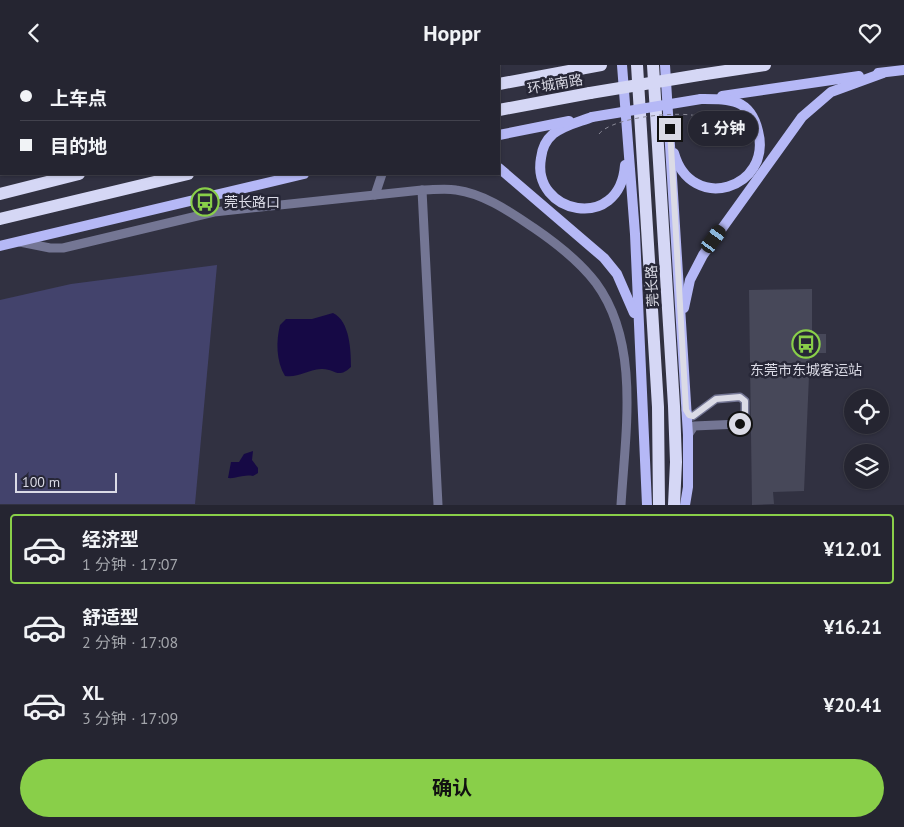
<!DOCTYPE html>
<html lang="zh">
<meta charset="utf-8">
<style>
body{margin:0;font-family:"PT Sans","Noto Sans SC",sans-serif;background:#2d2d39;color:#f1f3f6;height:100vh;display:flex;flex-direction:column;font-size:19px;white-space:nowrap}
*{box-sizing:border-box;margin:0}
p{font-size:16px;color:#a3a5ab}
.icon{flex:none;width:28px;height:28px;fill:none;stroke:currentColor;stroke-width:2;stroke-linecap:round;stroke-linejoin:round}
.map{position:relative;height:440px;overflow:hidden}
.sheet{display:flex;flex-direction:column;background:#252531;flex:1}
.sheet>*{flex:none}
.guide{position:absolute;left:0px;top:0px;width:500px;height:110px;box-shadow:0 1px 4px #0004,0 0 0 1px #42424d;display:grid;align-content:center;height:110px;padding:0 20px;background:#252531}
.buttons{position:absolute;left:844px;top:324px;display:grid;gap:10px}
.buttons a{display:grid;place-items:center;width:45px;height:45px;border-radius:50%;background:#252531;box-shadow:0 1px 4px #0004,0 0 0 1px #42424d;font-size:25px}
.scale{position:absolute;left:15px;bottom:12px;width:102px;box-sizing:border-box;padding-left:5px;border:2px solid #dbdbe6;border-top:0;font-size:14px;line-height:18px;white-space:nowrap;color:#dbdbe6;-webkit-text-stroke:4px #272737;paint-order:stroke}
.end{position:absolute;width:22px;height:22px;margin:-11px;border:6px solid #dbdbe6;background:#111;box-shadow:0 0 0 2px #111}
.from{border-radius:50%}
.bubble{position:absolute;height:35px;border-radius:18px;background:#252531;box-shadow:0 1px 4px #0004,0 0 0 1px #42424d;font-size:16px;font-weight:700;line-height:35px;text-align:center}
.car{position:absolute;width:15px;height:30px;margin:-15px -8px;border-radius:6px;box-shadow:0 0 4px 1px #0007;background:linear-gradient(#222 24%,#8ab4d8 0 40%,#222 0 76%,#8ab4d8 0 86%,#222 0)}
.guide b{display:flex;align-items:center;gap:18px;height:48px;font-size:19px}
.guide b+b{border-top:1px solid #42424d}
.guide i{width:12px;height:12px;background:#f1f3f6}
ul{padding:9px 0 0;list-style:none}
li{display:flex;align-items:center;gap:15px;height:70px;margin:0 10px 8px;padding:0 10px;border:2px solid transparent;border-radius:5px}
li div{flex:1}
li b{display:block;font-size:19px}
li em{font-style:normal;font-weight:700}
li.on{border-color:#89cf49}
li>.icon{width:45px;height:45px;stroke-width:1.5}
.button{display:flex;gap:10px;margin-top:auto;padding:10px 20px}
.button a{flex:1;height:58px;border-radius:30px;background:#89cf49;color:#111;font-size:20px;font-weight:700;line-height:58px;text-align:center}
header{display:flex;justify-content:space-between;align-items:center;height:65px;padding:0 20px;background:#252531;font-size:22px;font-weight:700}
.map>svg:first-child{display:block}
</style>
<header><svg class="icon" aria-label="back" viewBox="0 0 24 24"><path d="M15 5l-7 7 7 7"/></svg>Hoppr<svg class="icon" aria-label="heart" viewBox="0 0 24 24"><path d="M12 20l-8-8c-3-5 5-10 8-4 3-6 11-1 8 4z"/></svg></header>
<div class="map">
<svg width="904" height="440" viewBox="0 0 904 440">
<rect width="100%" height="100%" fill="#313141"/>
<g fill="#43436c">
<polygon points="0,0 386,0 1,1 0,90"/>
<polygon points="217,200 195,439 0,439 0,235 71,219"/>
</g>
<g fill="#160945">
<polygon points="0,0 114,0 1,1 0,42"/>
<path d="M333,248C350,256 351,286 351,302C337,315 335,303 321,304C307,305 298,313 285,311C276,296 276,276 280,260L286,254H312Z"/>
<path d="M253,386L252,395L258,403V408L253,411C243,409 236,414 228,413L231,397H239L244,389Z"/>
</g>
<polygon fill="#474859" points="812,224 812,269 826,269 826,288 810,288 804,426 773,427 774,439 752,440 749,225"/>
<g fill="none" stroke-linecap="round" stroke-linejoin="round">
<g stroke="#8a8a97" stroke-width="1" stroke-dasharray="4 4" stroke-linecap="butt">
<polyline points="164,0 165,1"/>
<polyline points="129,1 129,0"/>
<polyline points="182,1 184,0"/>
<polyline points="0,52 1,52"/>
</g>
<g stroke="#747694" stroke-width="9">
<polyline points="252,1 257,0"/>
<polyline points="0,62 1,62"/>
<polyline points="422,125 438,440"/>
<polyline points="375,130 382,109"/>
<path d="M20,177L50,183H63L214,147L422,125C433,125 445,123 456,125C485,129 510,147 534,163C556,178 580,197 596,218C641,279 625,369 621,440"/>
<polyline points="686,345 689,351 693,351 716,334 740,332 745,336 745,353 740,359 694,361 688,370"/>
</g>
<g stroke="#b5b8f6" stroke-width="10">
<polyline points="622,0 635,169 647,440"/>
<polyline points="665,0 688,370 688,422 685,440"/>
<polyline points="428,1 431,0"/>
<polyline points="457,1 464,0"/>
<polyline points="878,8 904,5"/>
<polyline points="722,31 859,11"/>
<path d="M592,52C579,57 564,60 553,69C546,75 542,84 541,93C531,149 620,168 625,100"/>
<polyline points="499,70 569,56"/>
<path d="M674,88C691,149 773,124 758,66C750,33 729,34 701,34"/>
<polyline points="0,102 1,102"/>
<polyline points="499,103 604,193 617,209 634,248"/>
<polyline points="0,181 304,109"/>
<polyline points="684,243 690,215 703,190 802,52 831,27 883,8"/>
</g>
<g stroke="#d5d7f5" stroke-width="12">
<polyline points="637,0 658,342 659,440"/>
<polyline points="653,0 674,341 676,397 674,440"/>
<polyline points="699,10 765,0"/>
<polyline points="499,19 601,0"/>
<polyline points="499,45 590,28"/>
<polyline points="0,129 79,109"/>
<polyline points="0,154 188,109"/>
</g>
<path stroke="#8a8a97" stroke-width="1" stroke-dasharray="4 4" stroke-linecap="butt" d="M599,69C612,52 681,45 701,52"/>
<polyline stroke="#b5b8f6" stroke-width="10" points="592,52 701,34"/>
<polyline stroke="#d5d7f5" stroke-width="12" points="590,28 699,10"/>
</g>
<g fill="none" stroke-linecap="round" stroke-linejoin="round">
<polyline stroke="#dbdbe6" stroke-width="6" points="670,64 686,345 689,350 693,351 716,334 740,332 745,336 745,353 740,359"/>
</g>
<defs>
<g id="bus-ring" transform="scale(1.4375)"><circle r="9.5" fill="#272737" stroke="#89cf49" stroke-width="1.5"/><path d="M-5-6H5V4H4V6H2V4H-2V6H-4V4H-5ZM-3.5-4V0h7V-4ZM-3.5 1.2v1.5H-2V1.2ZM2 1.2v1.5H3.5V1.2Z" fill="#89cf49"/></g>
</defs>
<g fill-rule="evenodd">
<use href="#bus-ring" x="205" y="137"/>
<use href="#bus-ring" x="806" y="279"/>
</g>
<g text-anchor="middle" stroke-width="5" stroke-linejoin="round" paint-order="stroke">
<g font-size="14" fill="#dbdbe6" stroke="#272737">
<text transform="translate(555 19) rotate(-10)" y="5">环城南路</text>
<text transform="translate(652 221) rotate(-93)" y="5">莞长路</text>
</g>
<g font-size="14" fill="#dbdbe6" stroke="#272737" text-anchor="start">
<text x="224" y="142">莞长路口</text>
<text x="806" y="310" text-anchor="middle">东莞市东城客运站</text>
</g>
</g>
</svg>
<div class="buttons">
<a><svg class="icon" aria-label="locate" viewBox="0 0 24 24"><circle cx="12" cy="12" r="6"/><path d="M12 2v4M12 18v4M2 12h4M18 12h4"/></svg></a>
<a><svg class="icon" aria-label="layers" viewBox="0 0 24 24"><path d="M12 4l9 5-9 5-9-5zM3 14l9 5 9-5"/></svg></a>
</div>
<div class="scale">100 m</div>
<i class="end from" style="left:740px;top:359px"></i>
<i class="end" style="left:670px;top:64px"></i>
<div class="bubble" style="left:688px;top:46px;width:70px">1 分钟</div>
<i class="car" style="left:714px;top:174px;rotate:36deg"></i>
<div class="guide">
<b><i class="from"></i>上车点</b>
<b><i></i>目的地</b>
</div>
</div>
<section class="sheet">
<ul>
<li class="on"><svg class="icon" aria-label="car" viewBox="0 0 24 24"><path d="M5 17H2v-5l4-1 3-4h7l3 4 3 1v5h-3M9 17h6M6 11h13"/><circle cx="7" cy="17" r="2"/><circle cx="17" cy="17" r="2"/></svg><div><b>经济型</b><p>1 分钟 · 17:07</p></div><em>¥12.01</em></li>
<li><svg class="icon" aria-label="car" viewBox="0 0 24 24"><path d="M5 17H2v-5l4-1 3-4h7l3 4 3 1v5h-3M9 17h6M6 11h13"/><circle cx="7" cy="17" r="2"/><circle cx="17" cy="17" r="2"/></svg><div><b>舒适型</b><p>2 分钟 · 17:08</p></div><em>¥16.21</em></li>
<li><svg class="icon" aria-label="car" viewBox="0 0 24 24"><path d="M5 17H2v-5l4-1 3-4h7l3 4 3 1v5h-3M9 17h6M6 11h13"/><circle cx="7" cy="17" r="2"/><circle cx="17" cy="17" r="2"/></svg><div><b>XL</b><p>3 分钟 · 17:09</p></div><em>¥20.41</em></li>
</ul>
<div class="button"><a>确认</a></div>
</section>
